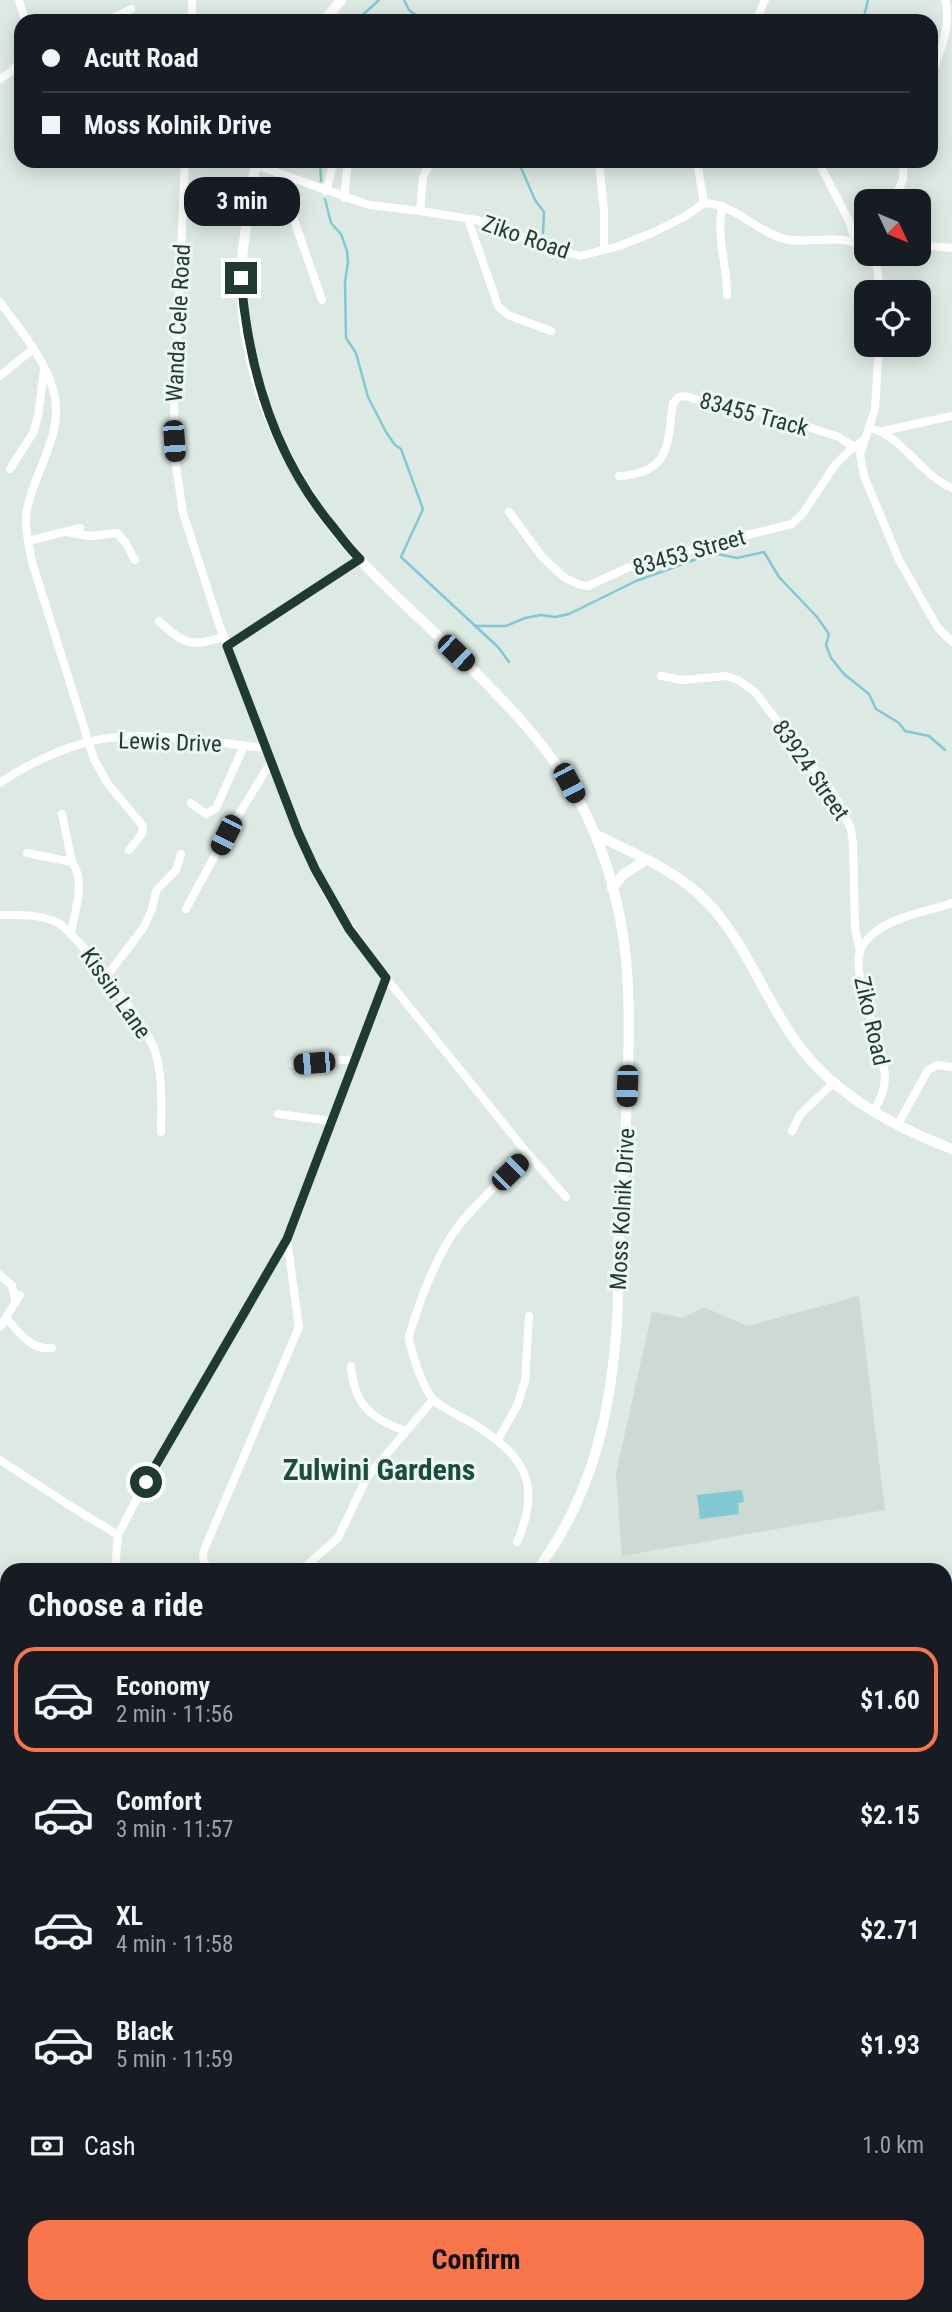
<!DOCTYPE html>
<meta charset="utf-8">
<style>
body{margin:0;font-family:"Roboto Condensed",sans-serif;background:#242831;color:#f1f3f6;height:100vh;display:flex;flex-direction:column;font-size:26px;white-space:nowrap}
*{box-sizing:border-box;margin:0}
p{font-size:23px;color:#9ea1a6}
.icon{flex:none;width:38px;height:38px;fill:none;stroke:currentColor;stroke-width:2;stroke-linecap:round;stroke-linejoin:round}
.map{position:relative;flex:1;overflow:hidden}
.drawer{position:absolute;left:0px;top:1563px;width:952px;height:751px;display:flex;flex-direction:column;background:#171b24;border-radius:21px 21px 0 0;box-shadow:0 4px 18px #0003}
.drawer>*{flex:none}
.guide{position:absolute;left:14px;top:14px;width:924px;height:154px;border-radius:21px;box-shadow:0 4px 18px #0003;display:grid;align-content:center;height:154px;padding:0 28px;background:#171b24}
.needle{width:46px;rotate:134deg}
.controls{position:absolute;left:854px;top:189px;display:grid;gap:14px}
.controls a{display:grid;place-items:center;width:77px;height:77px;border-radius:14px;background:#171b24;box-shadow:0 4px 18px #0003;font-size:35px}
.end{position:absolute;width:32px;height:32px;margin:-16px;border:9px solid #1e3a33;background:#fff;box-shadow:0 0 0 4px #fff}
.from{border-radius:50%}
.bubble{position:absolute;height:49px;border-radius:21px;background:#171b24;box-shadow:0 4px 18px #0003;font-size:23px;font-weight:700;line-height:49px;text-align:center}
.car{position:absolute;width:21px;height:42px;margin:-21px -10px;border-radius:9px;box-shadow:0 0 5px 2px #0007;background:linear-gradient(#222 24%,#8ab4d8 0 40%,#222 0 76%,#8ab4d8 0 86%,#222 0)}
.guide b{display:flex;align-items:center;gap:24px;height:66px;font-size:26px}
.guide b+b{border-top:2px solid #363941}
.guide i{width:18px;height:18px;background:#f1f3f6}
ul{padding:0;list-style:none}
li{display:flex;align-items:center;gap:21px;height:105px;margin:0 14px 10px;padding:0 14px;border:4px solid transparent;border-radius:21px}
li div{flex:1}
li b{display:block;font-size:26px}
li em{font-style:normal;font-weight:700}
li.active{border-color:#f9754c}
li>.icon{width:63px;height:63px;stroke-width:1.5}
h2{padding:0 28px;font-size:32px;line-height:84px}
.pay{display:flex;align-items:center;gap:18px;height:77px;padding:0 28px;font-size:26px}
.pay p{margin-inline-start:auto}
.cta{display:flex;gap:14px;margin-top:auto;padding:14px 28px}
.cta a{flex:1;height:80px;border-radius:21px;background:#f9754c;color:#111;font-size:28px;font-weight:700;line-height:80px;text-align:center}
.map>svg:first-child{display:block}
</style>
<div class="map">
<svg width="952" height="2312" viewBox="0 0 952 2312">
<rect width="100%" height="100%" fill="#ddeae4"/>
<polygon fill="#ccdad3" points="859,1296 885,1510 622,1556 616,1473 652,1312 683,1318 704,1307 747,1326"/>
<polygon fill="#81c8d3" points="742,1490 744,1502 738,1503 739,1514 700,1519 697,1495"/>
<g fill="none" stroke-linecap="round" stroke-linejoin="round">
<g stroke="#81c8d3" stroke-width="2.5">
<polyline points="404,0 409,10 423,21"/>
<polyline points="356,21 379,0"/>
<polyline points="863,21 868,0"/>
<polyline points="320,161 321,181"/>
<polyline points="518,161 535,200 544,212 543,233"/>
<polyline points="325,199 331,223 341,234 347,251 348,262 345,282 346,338 356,353 368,397 386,432 395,445 401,449 423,509 401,557 498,647 509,662"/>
<polyline points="475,626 506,626 525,618 541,615 555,617 569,614 636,581 713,553 737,558 764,552 779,577 817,617 829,634 826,645 831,658 844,674 869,694 876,709 899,723 905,731 929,736 945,750"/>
</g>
<g stroke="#fff" stroke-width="8">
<polyline points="19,0 25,21"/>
<polyline points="106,21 131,9"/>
<polyline points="192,21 192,0"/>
<polyline points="756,21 765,0"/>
<path d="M931,75C940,55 952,21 945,0"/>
<polyline points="0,79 11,72 21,60"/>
<polyline points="185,161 174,406 175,459 183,513 220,627 298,832 330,899 386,978 528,1154 566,1197"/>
<polyline points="599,161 604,211 604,249"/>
<polyline points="697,161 704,203"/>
<polyline points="818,161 849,221 856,243"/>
<path d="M256,165L369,205L420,211L477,220L551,248L580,256L619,246L652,233L686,216L704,203C735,204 756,232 785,239C811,245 844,231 866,249"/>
<polyline points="292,178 294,220 322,300"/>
<polyline points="326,191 334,161"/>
<polyline points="344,198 348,161"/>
<polyline points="894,201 903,179 904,161"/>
<path d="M722,206C716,240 727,262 727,295"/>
<polyline points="420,211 423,177 431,161"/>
<polyline points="468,219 498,306 508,315 551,331"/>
<polyline points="919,245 952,248"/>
<polyline points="870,254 877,267 880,292"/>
<path d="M0,302C19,329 44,357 53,389C66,433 35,468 27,509C24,527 29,545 32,562L94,759L108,784L143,826L142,834L129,850"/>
<polyline points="879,345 875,409 860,454 864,476 899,560 938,628 952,642"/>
<polyline points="0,376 33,349"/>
<path d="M870,428C904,437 920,475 952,488"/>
<polyline points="883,431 952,416"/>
<polyline points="10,469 33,433 38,416 44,370"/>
<path d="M619,476C672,473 667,443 673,403L679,397L686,396L714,406L755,410L839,437L854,447"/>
<polyline points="509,512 543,558 565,578 580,585 588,586 627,568 722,541 792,524 803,513 835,465 849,451 864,440"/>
<polyline points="66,532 91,536 117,533 125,542 135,560"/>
<polyline points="28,541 80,528"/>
<path d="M159,621C184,645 191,647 224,637"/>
<polyline points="227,646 360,559"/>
<polyline points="661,676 682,680 726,676 738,680 755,692 829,788 839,803 851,829 853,844 855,928 860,952"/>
<path d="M0,783C24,766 60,749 88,742C137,728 215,743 265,748"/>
<polyline points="191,803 206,814 216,808 244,746"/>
<polyline points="62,814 72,862"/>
<path d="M27,853L72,862C86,881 75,910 71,933"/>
<polyline points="186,909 226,835 271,762"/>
<path d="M0,915C19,915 40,914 58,923C77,933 149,1030 155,1051C163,1076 161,1106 161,1132"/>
<polyline points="106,977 144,927 152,909 156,891 176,870 181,854"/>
<polyline points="293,1064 356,1059"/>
<path d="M873,1112C880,1101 885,1090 885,1077C884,1046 851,978 860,951C863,942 873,933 881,928C902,915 929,911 952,903"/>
<polyline points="278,1114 332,1121"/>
<polyline points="898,1124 928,1070 937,1065 952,1067"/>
<polyline points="792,1131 800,1115 834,1082"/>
<polyline points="0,1275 12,1286 16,1302"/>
<path d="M6,1318C19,1332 31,1351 52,1348"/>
<polyline points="0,1327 20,1295"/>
<path d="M351,1366C354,1405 371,1419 406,1431"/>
<polyline points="498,1439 517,1406 525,1381 529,1316"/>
<polyline points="0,1460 72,1507 118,1535"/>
<path d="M517,1542C543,1483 524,1455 472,1423C460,1416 445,1410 435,1401C424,1392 410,1350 409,1336C419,1302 438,1251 460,1224C480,1199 505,1177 528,1154"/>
<polyline points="306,1566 338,1538 367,1477 433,1400"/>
<polyline points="115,1570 118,1535 133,1506 287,1239 386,978"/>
<path d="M212,1570C203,1564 202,1560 204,1550L299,1327L287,1239"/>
</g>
<g stroke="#fff" stroke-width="10">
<polyline points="324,21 341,0"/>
<path d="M257,161C252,178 251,197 248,215C245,235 241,256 241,277C242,380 286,476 353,552C380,583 413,611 442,640C502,698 563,756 595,834C632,924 631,1001 627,1095C625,1142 623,1189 619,1235C617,1264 619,1293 617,1321C611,1413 593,1495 537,1570"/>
<path d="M595,834C634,854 677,870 708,903C743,940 762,991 790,1033C827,1091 890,1125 952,1149"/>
<polyline points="612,888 624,874 646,860"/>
<polyline points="0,1737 7,1737"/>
<polyline points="0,1758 7,1755"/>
</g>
</g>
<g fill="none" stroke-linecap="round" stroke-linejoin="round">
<path stroke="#1e3a33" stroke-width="9" d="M146,1482L287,1239L386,978L349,929L315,869L298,832L227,646L360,559C348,548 339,534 329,522C272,451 248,367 241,278"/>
</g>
<g text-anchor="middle" stroke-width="6" stroke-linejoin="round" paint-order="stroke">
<g font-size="23" fill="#1e3a33" stroke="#eef7f2">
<text transform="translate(526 237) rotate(19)" y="8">Ziko Road</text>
<text transform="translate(178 323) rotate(-87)" y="8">Wanda Cele Road</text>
<text transform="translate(754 414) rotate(15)" y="8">83455 Track</text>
<text transform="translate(689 552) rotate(-16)" y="8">83453 Street</text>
<text transform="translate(170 742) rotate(2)" y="8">Lewis Drive</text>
<text transform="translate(811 770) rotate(55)" y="8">83924 Street</text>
<text transform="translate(116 993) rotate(55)" y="8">Kissin Lane</text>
<text transform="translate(872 1021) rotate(77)" y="8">Ziko Road</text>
<text transform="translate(622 1209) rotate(-87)" y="8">Moss Kolnik Drive</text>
</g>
<g font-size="30" font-weight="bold" fill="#1a4d40" stroke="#eef7f2">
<text x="379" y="1480">Zulwini Gardens</text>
</g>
</g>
</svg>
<div class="controls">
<a><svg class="needle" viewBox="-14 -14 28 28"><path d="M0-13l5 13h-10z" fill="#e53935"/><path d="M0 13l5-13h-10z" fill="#9ea1a6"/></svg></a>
<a><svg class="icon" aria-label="locate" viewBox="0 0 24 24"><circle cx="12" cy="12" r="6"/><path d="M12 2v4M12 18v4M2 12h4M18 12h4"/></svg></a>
</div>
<i class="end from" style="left:146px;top:1482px"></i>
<i class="end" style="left:241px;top:278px"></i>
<div class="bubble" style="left:184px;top:177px;width:116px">3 min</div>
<i class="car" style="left:174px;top:441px;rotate:176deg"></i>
<i class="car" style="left:456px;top:653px;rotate:134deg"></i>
<i class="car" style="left:569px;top:783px;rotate:152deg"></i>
<i class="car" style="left:226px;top:835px;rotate:207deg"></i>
<i class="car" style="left:314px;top:1063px;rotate:265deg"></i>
<i class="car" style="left:627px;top:1086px;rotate:182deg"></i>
<i class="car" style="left:510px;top:1172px;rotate:45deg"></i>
<div class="guide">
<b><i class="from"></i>Acutt Road</b>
<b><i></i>Moss Kolnik Drive</b>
</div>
<section class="drawer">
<h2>Choose a ride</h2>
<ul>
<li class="active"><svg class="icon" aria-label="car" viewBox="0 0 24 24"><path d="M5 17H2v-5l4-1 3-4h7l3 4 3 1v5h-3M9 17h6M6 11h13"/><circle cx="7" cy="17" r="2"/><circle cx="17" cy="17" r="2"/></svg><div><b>Economy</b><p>2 min · 11:56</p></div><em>$1.60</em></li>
<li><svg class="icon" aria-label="car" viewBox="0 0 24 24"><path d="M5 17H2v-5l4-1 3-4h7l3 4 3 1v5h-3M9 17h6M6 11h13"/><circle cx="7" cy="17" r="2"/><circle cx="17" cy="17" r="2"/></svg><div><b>Comfort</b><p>3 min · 11:57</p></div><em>$2.15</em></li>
<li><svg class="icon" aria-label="car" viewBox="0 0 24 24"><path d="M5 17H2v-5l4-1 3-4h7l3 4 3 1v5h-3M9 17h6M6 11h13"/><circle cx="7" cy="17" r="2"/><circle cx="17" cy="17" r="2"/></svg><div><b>XL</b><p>4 min · 11:58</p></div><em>$2.71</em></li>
<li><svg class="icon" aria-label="car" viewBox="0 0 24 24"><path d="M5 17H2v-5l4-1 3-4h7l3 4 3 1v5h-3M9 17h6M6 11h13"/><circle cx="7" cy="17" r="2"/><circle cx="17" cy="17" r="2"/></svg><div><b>Black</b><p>5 min · 11:59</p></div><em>$1.93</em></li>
</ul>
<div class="pay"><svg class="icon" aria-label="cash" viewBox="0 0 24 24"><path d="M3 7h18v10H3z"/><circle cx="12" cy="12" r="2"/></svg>Cash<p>1.0 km</p></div>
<div class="cta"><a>Confirm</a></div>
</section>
</div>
